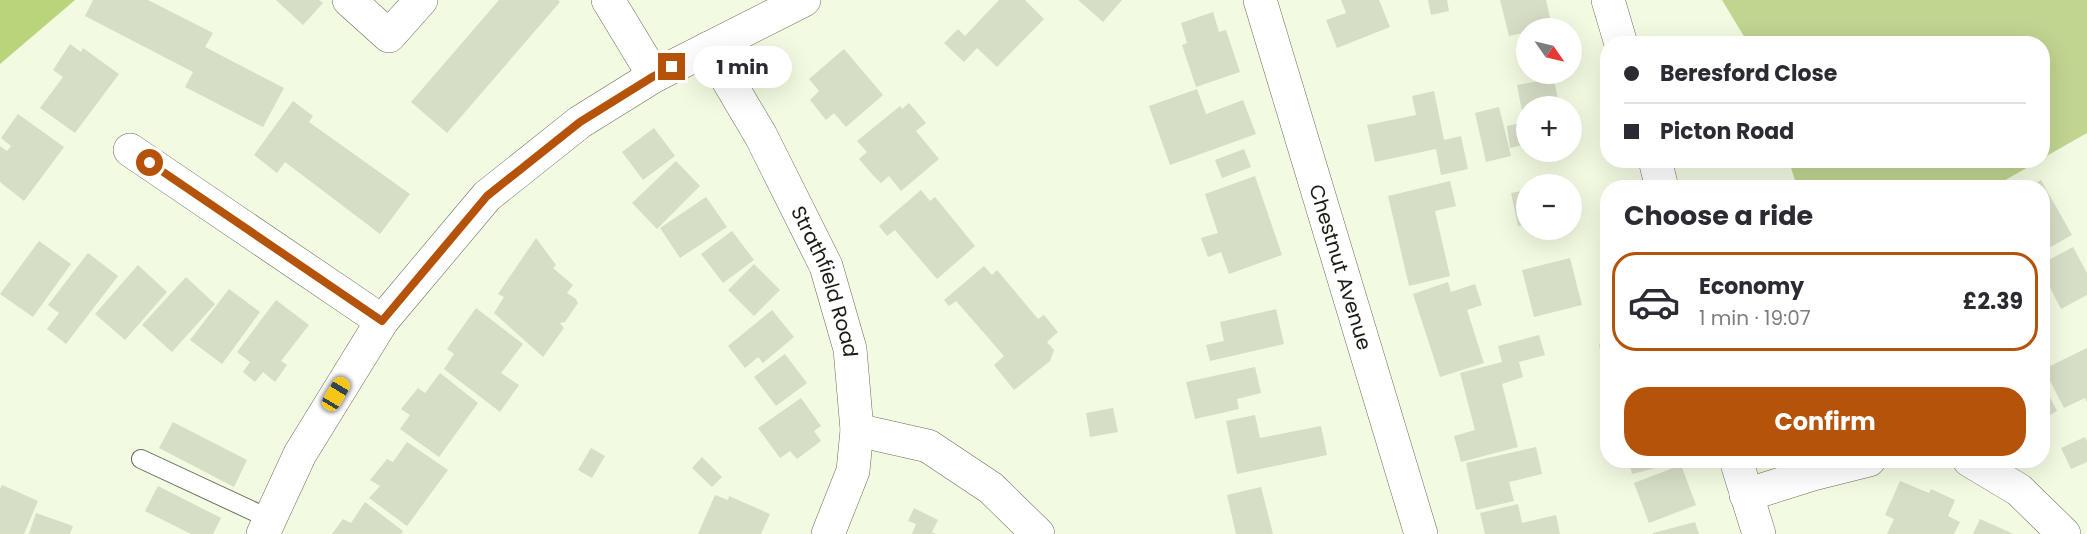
<!DOCTYPE html>
<meta charset="utf-8">
<style>
body{margin:0;font-family:Poppins,sans-serif;background:#f2f2f3;color:#2b2b33;height:100vh;display:flex;flex-direction:column;font-size:22px;white-space:nowrap}
*{box-sizing:border-box;margin:0}
p{font-size:20px;color:#7c7c81}
.icon{flex:none;width:33px;height:33px;fill:none;stroke:currentColor;stroke-width:2;stroke-linecap:round;stroke-linejoin:round}
.map{position:relative;flex:1;overflow:hidden}
.drawer{position:absolute;left:1600px;top:180px;width:450px;height:288px;display:flex;flex-direction:column;background:#fff;border-radius:24px;box-shadow:0 6px 24px #0002}
.drawer>*{flex:none}
.hud{position:absolute;left:1600px;top:36px;width:450px;height:132px;border-radius:24px;box-shadow:0 6px 24px #0002;display:grid;align-content:center;height:132px;padding:0 24px;background:#fff}
.needle{width:39px;rotate:124deg}
.controls{position:absolute;left:1516px;top:18px;display:grid;gap:12px}
.controls a{display:grid;place-items:center;width:66px;height:66px;border-radius:50%;background:#fff;box-shadow:0 6px 24px #0002;font-size:30px}
.end{position:absolute;width:27px;height:27px;margin:-14px;border:8px solid #b45309;background:#fff;box-shadow:0 0 0 3px #fff}
.from{border-radius:50%}
.bubble{position:absolute;height:42px;border-radius:21px;background:#fff;box-shadow:0 6px 24px #0002;font-size:20px;font-weight:700;line-height:42px;text-align:center}
.car{position:absolute;width:18px;height:36px;margin:-18px -9px;border-radius:8px;box-shadow:0 0 4px 2px #0007;background:linear-gradient(#f5c518 24%,#345 0 40%,#f5c518 0 76%,#345 0 86%,#f5c518 0)}
.hud b{display:flex;align-items:center;gap:21px;height:57px;font-size:22px}
.hud b+b{border-top:2px solid #e1e1e2}
.hud i{width:15px;height:15px;background:#2b2b33}
ul{padding:0;list-style:none}
li{display:flex;align-items:center;gap:18px;height:99px;margin:0 12px 9px;padding:0 12px;border:3px solid transparent;border-radius:24px}
li div{flex:1}
li b{display:block;font-size:22px}
li em{font-style:normal;font-weight:700}
li.selected{border-color:#b45309}
li>.icon{width:54px;height:54px;stroke-width:1.5}
h2{padding:0 24px;font-size:27px;line-height:72px}
.cta{display:flex;gap:12px;margin-top:auto;padding:12px 24px}
.cta a{flex:1;height:69px;border-radius:24px;background:#b45309;color:#fff;font-size:24px;font-weight:700;line-height:69px;text-align:center}
.map>svg:first-child{display:block}
</style>
<div class="map">
<svg width="2087" height="534" viewBox="0 0 2087 534">
<rect width="100%" height="100%" fill="#f2fae1"/>
<g fill="#c0d590">
<polygon points="1722,0 2087,0 2087,133 2043,158 2043,44 1748,43"/>
<polygon points="1789,161 1789,160 2039,161 1993,187 1797,187"/>
</g>
<polygon fill="#bad47b" points="0,0 75,0 0,64"/>
<g fill="#d6dec6">
<polygon points="93,0 148,0 213,33 205,47 284,88 263,127 185,87 193,72 85,16"/>
<polygon points="276,0 319,0 323,3 303,25"/>
<polygon points="499,0 558,0 560,2 447,133 411,102"/>
<polygon points="999,0 1025,0 1044,19 997,67 977,48 964,62 944,43 958,29 965,36"/>
<polygon points="1078,0 1122,0 1103,22"/>
<polygon points="1341,0 1379,0 1390,27 1337,48 1326,20 1346,13"/>
<polygon points="1428,0 1447,0 1449,11 1431,15"/>
<polygon points="1500,0 1546,0 1552,26 1540,28 1527,28 1527,32 1509,36"/>
<polygon points="1213,12 1219,32 1226,30 1240,72 1196,87 1182,45 1187,43 1181,23"/>
<polygon points="70,44 81,52 83,48 119,74 75,133 40,108 63,77 53,70"/>
<polygon points="844,49 883,95 846,127 834,113 826,120 810,100 819,91 809,79"/>
<polygon points="1554,78 1559,106 1527,106 1527,144 1510,148 1507,126 1524,122 1517,85"/>
<polygon points="1197,89 1206,114 1243,100 1256,134 1170,165 1149,106"/>
<polygon points="1434,91 1444,140 1461,136 1468,169 1441,175 1436,149 1375,162 1367,125 1416,115 1412,96"/>
<polygon points="293,101 313,116 309,122 410,194 380,234 285,162 277,173 254,155"/>
<polygon points="909,103 926,123 916,131 939,159 901,191 889,176 881,183 871,173 859,159 867,152 857,141 900,106 902,109"/>
<polygon points="1499,107 1511,156 1486,162 1475,113"/>
<polygon points="18,114 64,147 24,201 0,182 0,146 7,151 11,146 1,138"/>
<polygon points="654,128 675,156 643,180 622,152"/>
<polygon points="1244,149 1251,167 1222,178 1215,160"/>
<polygon points="676,161 700,186 657,229 632,203"/>
<polygon points="1255,176 1282,255 1229,274 1221,252 1208,257 1201,238 1218,233 1205,194"/>
<polygon points="2041,180 2072,235 2047,249 2043,242 2043,188 2027,188"/>
<polygon points="1450,181 1456,206 1435,211 1450,276 1409,286 1388,196"/>
<polygon points="921,190 930,201 935,197 975,246 937,279 895,230 887,236 879,226"/>
<polygon points="1527,190 1527,225 1518,226 1511,193"/>
<polygon points="706,197 727,227 680,258 660,228"/>
<polygon points="732,231 754,260 723,283 701,254"/>
<polygon points="536,238 556,265 553,268 573,285 567,293 576,299 578,303 565,322 560,323 564,328 543,357 494,313 504,297 498,294"/>
<polygon points="39,241 71,264 33,317 0,294"/>
<polygon points="2073,247 2087,273 2087,295 2061,309 2043,274 2043,263"/>
<polygon points="88,253 118,276 66,344 47,329 59,313 48,305"/>
<polygon points="1570,258 1582,305 1534,317 1522,270"/>
<polygon points="754,264 780,290 754,316 728,290"/>
<polygon points="138,265 167,292 125,340 95,314"/>
<polygon points="984,266 992,275 997,270 1038,319 1044,315 1058,332 1047,342 1054,350 1050,361 1014,390 994,365 1004,356 956,301 949,306 944,300"/>
<polygon points="186,277 215,304 172,352 142,325"/>
<polygon points="1448,282 1451,292 1475,284 1482,305 1467,310 1484,363 1440,377 1413,294"/>
<polygon points="229,289 260,312 222,364 190,340"/>
<polygon points="276,300 309,325 281,361 287,365 275,382 263,372 255,382 243,372 250,362 237,352"/>
<polygon points="476,308 523,344 501,373 519,385 500,412 444,369 454,354 447,349"/>
<polygon points="1276,309 1284,344 1210,361 1206,345 1224,341 1220,322"/>
<polygon points="772,310 794,337 763,363 758,357 745,368 728,346"/>
<polygon points="1539,335 1545,355 1519,362 1523,377 1502,384 1518,447 1461,462 1454,436 1475,430 1460,373 1502,362 1498,346"/>
<polygon points="1608,342 1608,385 1607,385 1599,344"/>
<polygon points="2087,348 2087,403 2085,398 2064,408 2044,369"/>
<polygon points="785,354 807,383 776,406 754,377"/>
<polygon points="1255,367 1261,393 1237,399 1239,409 1195,419 1186,382"/>
<polygon points="440,373 478,403 439,457 400,429 410,415 401,409 418,388 425,393"/>
<polygon points="2043,384 2057,411 2043,419"/>
<polygon points="801,398 821,426 814,431 821,441 797,459 790,451 780,458 758,428"/>
<polygon points="1113,408 1118,432 1090,437 1086,413"/>
<polygon points="1255,415 1260,438 1321,426 1327,455 1237,474 1226,421"/>
<polygon points="173,422 247,460 234,487 159,448"/>
<polygon points="2085,437 2087,441 2087,462 2071,469 2061,448"/>
<polygon points="407,442 448,470 407,526 369,498 380,486 370,480 387,459 393,462"/>
<polygon points="1536,447 1542,474 1509,482 1514,501 1476,510 1466,463"/>
<polygon points="591,448 605,456 592,478 578,470"/>
<polygon points="702,457 722,477 712,487 692,468"/>
<polygon points="1629,460 1683,460 1683,461 1632,474"/>
<polygon points="1681,465 1696,505 1649,523 1634,483"/>
<polygon points="1900,481 1929,493 1931,489 1955,500 1948,516 1960,522 1954,534 1887,534 1894,519 1885,515"/>
<polygon points="2,485 38,501 24,534 0,534 0,489"/>
<polygon points="158,486 221,518 213,534 191,534 145,511"/>
<polygon points="1261,487 1273,534 1236,534 1227,495"/>
<polygon points="715,495 728,500 729,496 770,514 761,534 698,534"/>
<polygon points="365,502 403,531 401,534 332,534 343,519 351,523"/>
<polygon points="1518,504 1522,523 1556,515 1560,534 1485,534 1480,513"/>
<polygon points="914,508 938,520 932,532 936,534 912,534 916,524 908,521"/>
<polygon points="36,513 73,526 70,534 29,534"/>
<polygon points="1980,519 2007,531 2013,534 1973,534"/>
<polygon points="1695,522 1699,534 1653,534 1653,533"/>
</g>
<g fill="none" stroke-linecap="round" stroke-linejoin="round">
<g stroke="#666d58" stroke-width="20">
<polyline id="service" points="141,459 270,519"/>
</g>
<g stroke="#666d58" stroke-width="34">
<g id="minor">
<polyline points="349,0 389,36 421,0"/>
<polyline points="608,0 654,76"/>
<path id="s1" d="M1260,0L1421,534"/>
<path id="s2" d="M709,48L761,136L826,266L850,349L857,430L853,471L828,534"/>
<polyline points="130,150 382,321"/>
<polyline points="857,430 928,446 991,488 1038,534"/>
<polyline points="1969,460 2019,490 2064,534"/>
<polyline points="1746,495 1813,474 1869,460"/>
<polyline points="263,534 300,454 382,321 487,196 580,122 654,76 804,0"/>
</g>
</g>
<g stroke="#666d58" stroke-width="34">
<g id="tertiary">
<polyline points="1608,0 1621,44"/>
<polyline points="1655,160 1662,188"/>
<polyline points="1736,460 1759,534"/>
</g>
</g>
<use href="#service" stroke="#fff" stroke-width="18"/>
<use href="#minor" stroke="#fff" stroke-width="33"/>
<use href="#tertiary" stroke="#fff" stroke-width="33"/>
</g>
<g fill="none" stroke-linecap="round" stroke-linejoin="round">
<polyline stroke="#b45309" stroke-width="8" points="150,163 382,321 487,196 580,122 654,76 672,67"/>
</g>
<g text-anchor="middle" stroke-width="4.5" stroke-linejoin="round" paint-order="stroke">
<g font-size="20" fill="#191c13" stroke="#fff">
<text dy="7" stroke="none"><textPath href="#s1" startOffset="279">Chestnut Avenue</textPath></text>
<text dy="7" stroke="none"><textPath href="#s2" startOffset="262">Strathfield Road</textPath></text>
</g>
</g>
</svg>
<div class="controls">
<a><svg class="needle" viewBox="-14 -14 28 28"><path d="M0-13l5 13h-10z" fill="#e53935"/><path d="M0 13l5-13h-10z" fill="#7c7c81"/></svg></a>
<a>+</a>
<a>−</a>
</div>
<i class="end from" style="left:150px;top:163px"></i>
<i class="end" style="left:672px;top:67px"></i>
<div class="bubble" style="left:693px;top:46px;width:99px">1 min</div>
<i class="car" style="left:336px;top:394px;rotate:31deg"></i>
<div class="hud">
<b><i class="from"></i>Beresford Close</b>
<b><i></i>Picton Road</b>
</div>
<section class="drawer">
<h2>Choose a ride</h2>
<ul>
<li class="selected"><svg class="icon" aria-label="car" viewBox="0 0 24 24"><path d="M5 17H2v-5l4-1 3-4h7l3 4 3 1v5h-3M9 17h6M6 11h13"/><circle cx="7" cy="17" r="2"/><circle cx="17" cy="17" r="2"/></svg><div><b>Economy</b><p>1 min · 19:07</p></div><em>£2.39</em></li>
</ul>
<div class="cta"><a>Confirm</a></div>
</section>
</div>
